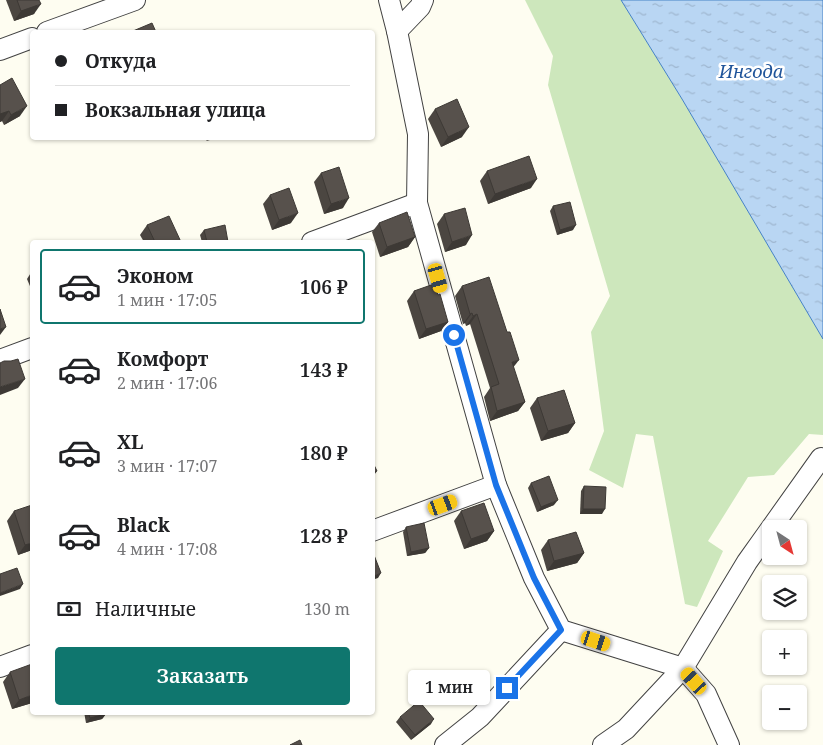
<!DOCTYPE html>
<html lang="ru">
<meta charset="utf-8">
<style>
body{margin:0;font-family:"Noto Serif",serif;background:#f2f2f2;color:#202124;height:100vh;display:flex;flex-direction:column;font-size:19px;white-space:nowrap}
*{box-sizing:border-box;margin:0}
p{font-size:16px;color:#757577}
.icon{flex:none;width:28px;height:28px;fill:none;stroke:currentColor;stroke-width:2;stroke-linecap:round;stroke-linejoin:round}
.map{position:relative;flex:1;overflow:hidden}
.drawer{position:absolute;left:30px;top:240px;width:345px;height:475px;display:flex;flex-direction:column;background:#fff;border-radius:5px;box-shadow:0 1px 4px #0004}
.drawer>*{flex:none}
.banner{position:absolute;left:30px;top:30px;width:345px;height:110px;border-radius:5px;box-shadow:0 1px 4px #0004;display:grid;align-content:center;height:110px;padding:0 25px;background:#fff}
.needle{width:32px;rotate:144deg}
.controls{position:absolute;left:762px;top:520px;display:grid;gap:10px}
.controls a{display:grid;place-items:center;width:45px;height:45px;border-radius:5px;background:#fff;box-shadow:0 1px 4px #0004;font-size:25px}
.end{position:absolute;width:22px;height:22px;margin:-11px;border:6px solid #1a73e8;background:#fff;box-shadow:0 0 0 2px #fff}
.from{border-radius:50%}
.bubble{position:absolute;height:35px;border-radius:5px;background:#fff;box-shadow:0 1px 4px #0004;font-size:16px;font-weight:600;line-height:35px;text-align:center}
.car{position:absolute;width:15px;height:30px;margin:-15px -8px;border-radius:6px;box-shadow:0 0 4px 1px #0007;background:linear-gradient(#f5c518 24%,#345 0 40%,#f5c518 0 76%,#345 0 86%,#f5c518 0)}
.banner b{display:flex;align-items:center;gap:18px;height:48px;font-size:19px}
.banner b+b{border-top:1px solid #e0e0e0}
.banner i{width:12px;height:12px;background:#202124}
ul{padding:9px 0 0;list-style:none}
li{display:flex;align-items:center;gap:15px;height:75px;margin:0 10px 8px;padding:0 15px;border:2px solid transparent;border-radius:5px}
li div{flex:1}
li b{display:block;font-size:19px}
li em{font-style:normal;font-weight:600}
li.current{border-color:#0f766e}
li>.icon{width:45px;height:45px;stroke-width:1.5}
.pay{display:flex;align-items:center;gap:12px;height:55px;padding:0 25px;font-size:19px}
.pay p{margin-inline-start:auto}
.button{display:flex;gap:10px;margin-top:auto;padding:10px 25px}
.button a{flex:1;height:58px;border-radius:5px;background:#0f766e;color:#fff;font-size:20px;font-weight:600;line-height:58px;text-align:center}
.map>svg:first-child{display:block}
</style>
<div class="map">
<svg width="823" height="745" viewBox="0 0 823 745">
<defs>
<pattern id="water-ripples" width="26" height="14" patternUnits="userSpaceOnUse" patternTransform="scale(1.25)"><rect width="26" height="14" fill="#b9d6f3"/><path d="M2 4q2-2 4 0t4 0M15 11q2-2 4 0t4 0" fill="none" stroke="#9eb6cf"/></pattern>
</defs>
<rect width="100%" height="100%" fill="#fefdf1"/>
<polygon fill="#cde7bc" points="525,0 621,0 682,99 823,339 823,435 809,434 774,475 748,477 708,541 723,551 697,607 685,604 653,436 636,434 623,488 589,470 604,431 591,332 610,296 548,85 553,56"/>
<polygon fill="url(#water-ripples)" stroke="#4481c5" points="621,0 823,0 823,339 682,99"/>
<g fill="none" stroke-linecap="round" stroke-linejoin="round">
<g stroke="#424242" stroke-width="22">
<g id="minor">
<polyline points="389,0 397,31"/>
<polyline points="423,0 420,7 397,31 418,134 417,203 496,485 534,578 561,630 683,668 706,694 729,745"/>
<polyline points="47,32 135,0"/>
<polyline points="0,50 32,38"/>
<polyline points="312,242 417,203"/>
<polyline points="0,360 32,348"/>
<polyline points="372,531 496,485"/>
<polyline points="0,667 32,655"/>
<polyline points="445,745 480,717 561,630"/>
<polyline points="603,745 626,729 683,668 747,562 821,458"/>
</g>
</g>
<use href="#minor" stroke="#fff" stroke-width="20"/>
</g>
<g fill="#4b4641">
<polygon points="6,0 39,0 34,14 14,21"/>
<polygon points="0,85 20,116 4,125 2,121 0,122"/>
<polygon points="435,109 462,137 441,147 428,119"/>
<polygon points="487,171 531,188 488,204 480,181"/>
<polygon points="321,173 343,208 324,214 314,182"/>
<polygon points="270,195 291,223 272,230 263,204"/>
<polygon points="553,206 573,230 557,235 550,211"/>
<polygon points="444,214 466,245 445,252 437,224"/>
<polygon points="379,223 415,237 408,247 380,257 372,232"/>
<polygon points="147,225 181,242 144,242 140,235"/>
<polygon points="204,230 228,242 202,242 200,235"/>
<polygon points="32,271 32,291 27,279"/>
<polygon points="462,286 513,367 525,402 518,411 490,421 484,397 490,388 470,324 466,326 465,323 463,324 455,296"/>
<polygon points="414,291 448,322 441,331 419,339 407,301"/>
<polygon points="537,398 575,423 568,433 541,441 530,408"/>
<polygon points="531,483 554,505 537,512 528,488"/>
<polygon points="584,486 602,514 580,514 581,491"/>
<polygon points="14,511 32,550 18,555 7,521"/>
<polygon points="461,511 494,531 487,541 464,549 454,521"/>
<polygon points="406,527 429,548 425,553 407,556 403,532"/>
<polygon points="548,540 584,553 577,563 547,571 541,550"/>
<polygon points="10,672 32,703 12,709 3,682"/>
<polygon points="84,712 105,712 106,714 102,719 86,723"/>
<polygon points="400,717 431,724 411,740 396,722"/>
</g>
<g fill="#3d3935">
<polygon points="41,4 34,14 14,21 21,11"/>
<polygon points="27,106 20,116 4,125 11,115"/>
<polygon points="9,111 2,121 0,122 0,114"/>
<polygon points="469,127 462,137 441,147 448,137"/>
<polygon points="209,138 218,138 206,141"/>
<polygon points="537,179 531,188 488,204 495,194"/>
<polygon points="349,198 343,208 324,214 331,204"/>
<polygon points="298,213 291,223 272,230 279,220"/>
<polygon points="576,225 573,230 557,235 560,230"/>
<polygon points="472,235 466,245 445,252 452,242"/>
<polygon points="415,237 408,247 380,257 387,247"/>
<polygon points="472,313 465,323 463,324 470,314"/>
<polygon points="477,314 470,324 466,326 473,316"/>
<polygon points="448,322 441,331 419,339 426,329"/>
<polygon points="6,327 0,335 0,329"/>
<polygon points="519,360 512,369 512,362"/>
<polygon points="25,379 18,388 0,395 0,387"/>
<polygon points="525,402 518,411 490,421 497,411"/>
<polygon points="575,423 568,433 541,441 548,431"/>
<polygon points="377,471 372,478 372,473"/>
<polygon points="558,500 554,505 537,512 541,507"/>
<polygon points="583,509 605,509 602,514 580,514"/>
<polygon points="494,531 487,541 464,549 471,539"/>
<polygon points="32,543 32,550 18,555 25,545"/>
<polygon points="429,548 425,553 407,556 411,552"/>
<polygon points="584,553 577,563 547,571 554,561"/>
<polygon points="381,573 378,578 372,580 372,577"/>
<polygon points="23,584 20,589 0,596 0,593"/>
<polygon points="32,695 32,703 12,709 19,700"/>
<polygon points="106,714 102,719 86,723 90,718"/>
<polygon points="434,719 431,724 411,740 415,735"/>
</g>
<g fill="#57514c" stroke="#3d3935">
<polygon points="17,0 39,0 41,4 21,11"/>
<polygon points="152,23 156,32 133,32 133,31"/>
<polygon points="12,78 27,106 11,115 9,111 0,114 0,85"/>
<polygon points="457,99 469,127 448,137 435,109"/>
<polygon points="529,156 537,179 495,194 487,171"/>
<polygon points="339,167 349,198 331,204 321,173"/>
<polygon points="289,188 298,213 279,220 270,195"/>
<polygon points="570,202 576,225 560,230 553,206"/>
<polygon points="465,208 472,235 452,242 444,214"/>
<polygon points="407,212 415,237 387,247 379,223"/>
<polygon points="169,216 181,242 155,242 147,225"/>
<polygon points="225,225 228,242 207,242 204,230"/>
<polygon points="489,277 507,332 510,332 519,360 512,362 525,402 497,411 491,387 499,384 477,314 473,316 472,313 470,314 462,286"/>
<polygon points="434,284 438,295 440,294 448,322 426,329 414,291"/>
<polygon points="0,309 6,327 0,329"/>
<polygon points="18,359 25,379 0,387 0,363 4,361 11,361"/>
<polygon points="564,390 575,423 548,431 537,398"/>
<polygon points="372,461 377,471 372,473"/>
<polygon points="549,476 558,500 541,507 531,483"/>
<polygon points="584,486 606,487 605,509 583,509"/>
<polygon points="484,503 494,531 471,539 461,511"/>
<polygon points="32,505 32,543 25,545 14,511"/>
<polygon points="424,523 429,548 411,552 406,527"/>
<polygon points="576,532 584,553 554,561 548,540"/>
<polygon points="372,550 381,573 372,577"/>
<polygon points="17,568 23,584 0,593 0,574"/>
<polygon points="32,664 32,695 19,700 10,672"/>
<polygon points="419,701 434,719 415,735 400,717"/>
<polygon points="88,712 105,712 106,714 90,718"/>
<polygon points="300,740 302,745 290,745"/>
</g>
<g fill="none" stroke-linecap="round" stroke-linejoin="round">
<polyline stroke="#1a73e8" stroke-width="6" points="454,335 496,485 534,578 561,630 507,688"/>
</g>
<g text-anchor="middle" stroke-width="5" stroke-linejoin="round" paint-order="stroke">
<g font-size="18" font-style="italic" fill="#1f549a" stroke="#fff">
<text x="751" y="78">Ингода</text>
</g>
</g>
</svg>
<div class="controls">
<a><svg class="needle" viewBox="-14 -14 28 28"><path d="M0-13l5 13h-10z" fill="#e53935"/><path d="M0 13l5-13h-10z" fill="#757577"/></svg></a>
<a><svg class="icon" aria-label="layers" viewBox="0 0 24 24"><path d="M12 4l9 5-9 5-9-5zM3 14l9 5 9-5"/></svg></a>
<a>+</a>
<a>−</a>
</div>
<i class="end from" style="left:454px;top:335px"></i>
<i class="end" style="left:507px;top:688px"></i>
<div class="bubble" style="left:408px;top:670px;width:82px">1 мин</div>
<i class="car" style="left:438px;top:278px;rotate:164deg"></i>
<i class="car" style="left:443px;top:505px;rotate:70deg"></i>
<i class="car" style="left:596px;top:641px;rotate:108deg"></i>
<i class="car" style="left:694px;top:681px;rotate:318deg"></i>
<div class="banner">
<b><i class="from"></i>Откуда</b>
<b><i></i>Вокзальная улица</b>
</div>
<section class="drawer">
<ul>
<li class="current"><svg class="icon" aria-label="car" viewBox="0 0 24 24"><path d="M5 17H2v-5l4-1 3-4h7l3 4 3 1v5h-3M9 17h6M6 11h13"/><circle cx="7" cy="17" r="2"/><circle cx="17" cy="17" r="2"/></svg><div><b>Эконом</b><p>1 мин · 17:05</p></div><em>106 ₽</em></li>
<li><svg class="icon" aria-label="car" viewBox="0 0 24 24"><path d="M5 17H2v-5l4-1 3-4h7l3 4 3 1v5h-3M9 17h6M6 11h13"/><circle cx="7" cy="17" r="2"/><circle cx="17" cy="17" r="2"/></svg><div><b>Комфорт</b><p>2 мин · 17:06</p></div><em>143 ₽</em></li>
<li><svg class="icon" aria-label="car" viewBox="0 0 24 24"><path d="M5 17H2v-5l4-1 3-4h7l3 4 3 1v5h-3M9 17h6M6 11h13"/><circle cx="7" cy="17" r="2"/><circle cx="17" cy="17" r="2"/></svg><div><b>XL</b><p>3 мин · 17:07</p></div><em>180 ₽</em></li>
<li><svg class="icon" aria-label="car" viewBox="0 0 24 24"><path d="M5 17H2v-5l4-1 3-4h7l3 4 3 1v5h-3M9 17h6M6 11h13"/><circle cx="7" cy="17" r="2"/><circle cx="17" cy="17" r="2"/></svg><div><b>Black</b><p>4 мин · 17:08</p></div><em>128 ₽</em></li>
</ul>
<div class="pay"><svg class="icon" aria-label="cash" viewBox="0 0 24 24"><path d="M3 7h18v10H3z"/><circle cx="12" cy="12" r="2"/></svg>Наличные<p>130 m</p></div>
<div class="button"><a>Заказать</a></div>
</section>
</div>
